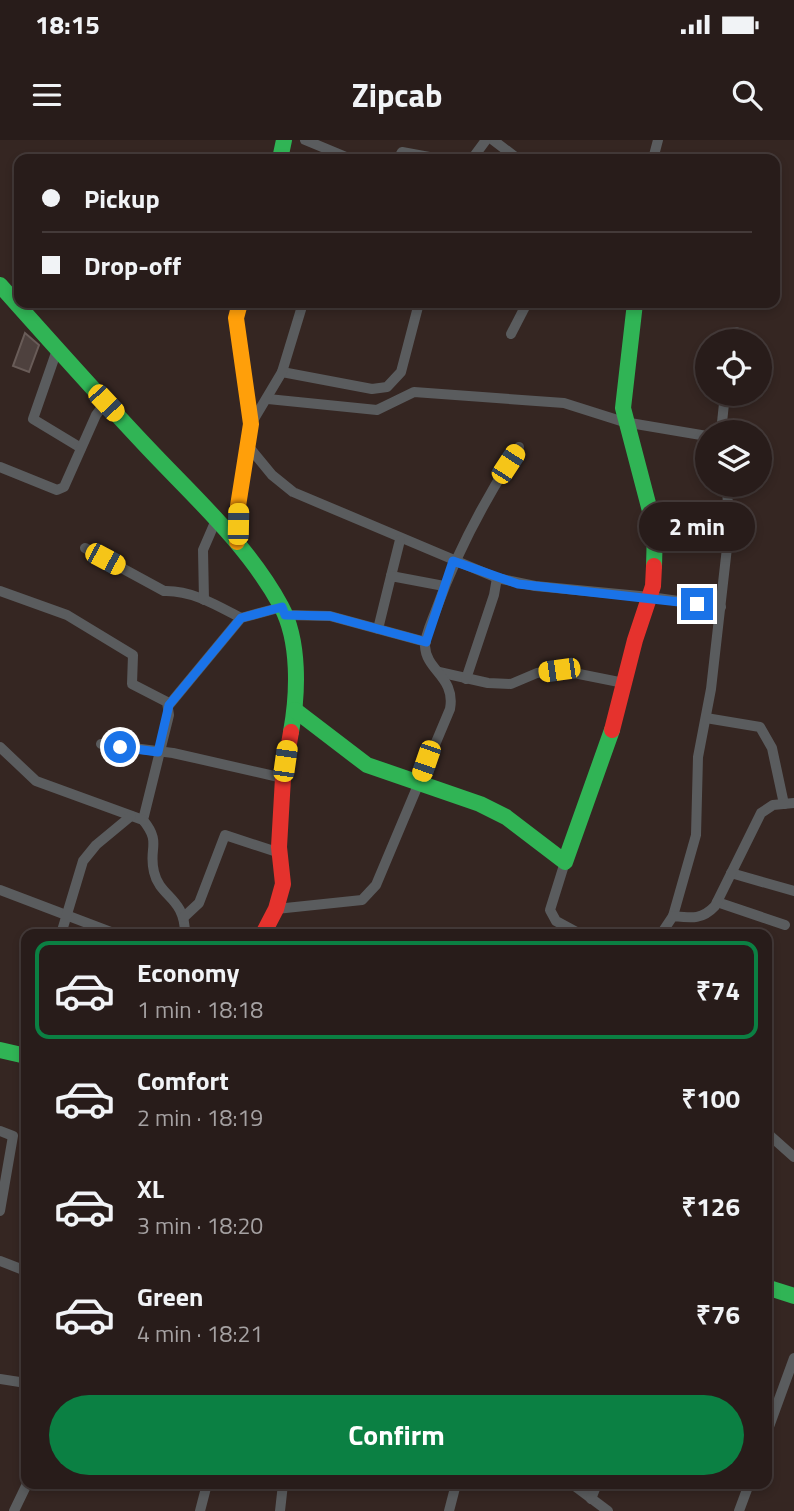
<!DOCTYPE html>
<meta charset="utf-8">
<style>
body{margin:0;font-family:"Titillium Web",sans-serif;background:#302523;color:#f1f3f6;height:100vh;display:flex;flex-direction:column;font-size:26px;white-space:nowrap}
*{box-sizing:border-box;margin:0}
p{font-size:23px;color:#a5a1a2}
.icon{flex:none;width:38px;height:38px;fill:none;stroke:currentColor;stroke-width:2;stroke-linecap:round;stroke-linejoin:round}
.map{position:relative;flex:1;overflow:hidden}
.drawer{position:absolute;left:21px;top:789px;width:751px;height:560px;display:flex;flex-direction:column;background:#281c1a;border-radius:14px;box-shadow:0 4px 10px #0003,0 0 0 2px #443a39}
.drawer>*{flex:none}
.top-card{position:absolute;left:14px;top:14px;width:766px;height:154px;border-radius:14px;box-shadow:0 4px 10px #0003,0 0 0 2px #443a39;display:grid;align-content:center;height:154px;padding:0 28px;background:#281c1a}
.controls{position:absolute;left:695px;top:189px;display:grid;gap:14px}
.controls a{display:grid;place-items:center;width:77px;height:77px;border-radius:50%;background:#281c1a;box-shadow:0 4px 10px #0003,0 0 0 2px #443a39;font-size:35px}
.end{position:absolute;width:32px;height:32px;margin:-16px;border:9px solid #1a73e8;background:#fff;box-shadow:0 0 0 4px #fff}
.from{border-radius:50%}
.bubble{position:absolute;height:49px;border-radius:24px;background:#281c1a;box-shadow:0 4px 10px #0003,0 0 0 2px #443a39;font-size:23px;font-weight:700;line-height:49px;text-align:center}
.car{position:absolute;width:21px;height:42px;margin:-21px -10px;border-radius:9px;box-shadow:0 0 5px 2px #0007;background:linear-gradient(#f5c518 24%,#345 0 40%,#f5c518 0 76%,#345 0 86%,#f5c518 0)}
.top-card b{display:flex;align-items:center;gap:24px;height:66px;font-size:26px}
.top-card b+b{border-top:2px solid #443a39}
.top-card i{width:18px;height:18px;background:#f1f3f6}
ul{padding:12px 0 0;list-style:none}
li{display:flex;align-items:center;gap:21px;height:98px;margin:0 14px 10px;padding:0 14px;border:4px solid transparent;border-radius:14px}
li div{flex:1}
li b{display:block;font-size:26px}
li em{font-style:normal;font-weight:700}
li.current{border-color:#0b8043}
li>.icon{width:63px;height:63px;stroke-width:1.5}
.action{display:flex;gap:14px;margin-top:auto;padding:14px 28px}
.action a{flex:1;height:80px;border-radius:42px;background:#0b8043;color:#fff;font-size:28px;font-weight:700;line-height:80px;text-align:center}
.status{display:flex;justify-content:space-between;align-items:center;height:49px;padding:0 35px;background:#281c1a;direction:ltr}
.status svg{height:19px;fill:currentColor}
header{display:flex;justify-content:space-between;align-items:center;height:91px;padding:0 28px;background:#281c1a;font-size:32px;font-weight:700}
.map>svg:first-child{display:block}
</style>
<div class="status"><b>18:15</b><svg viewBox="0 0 49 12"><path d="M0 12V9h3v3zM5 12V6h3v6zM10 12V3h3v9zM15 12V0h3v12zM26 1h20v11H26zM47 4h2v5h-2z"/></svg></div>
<header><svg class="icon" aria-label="menu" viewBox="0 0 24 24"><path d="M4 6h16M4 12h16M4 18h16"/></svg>Zipcab<svg class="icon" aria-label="search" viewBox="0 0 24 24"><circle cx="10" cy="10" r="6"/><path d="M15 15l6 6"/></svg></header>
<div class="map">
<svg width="794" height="1371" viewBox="0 0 794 1371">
<rect width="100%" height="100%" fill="#352622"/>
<polygon fill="#4e413e" stroke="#695c58" stroke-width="2" points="25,193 39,205 29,232 13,226"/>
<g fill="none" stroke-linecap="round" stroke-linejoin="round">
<g stroke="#5a5c5e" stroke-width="10">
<polyline points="305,0 351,19"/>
<polyline points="493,0 518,19"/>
<polyline points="398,19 402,12 440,19"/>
<polyline points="472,19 486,0"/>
<polyline points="653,19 658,0"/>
<polyline points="511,194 527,163"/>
<polyline points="734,201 736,192"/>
<polyline points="57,210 33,279 81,308"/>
<polyline points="282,232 372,249 387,247 401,232 419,163"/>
<polyline points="268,259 377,270 414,252 564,263 624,282 707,296"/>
<polyline points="251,284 282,232 303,163"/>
<polyline points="721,292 725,254"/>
<polyline points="249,307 272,335 293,352 497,438 535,446 650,457 721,467"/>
<polyline points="0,327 57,350 64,347 96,275 105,263"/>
<path d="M85,408L164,451C192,450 218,466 241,478"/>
<polyline points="391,436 400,400"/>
<path d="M0,451L67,475L133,515L132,544L167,562L169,575L143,680C162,703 148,708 154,732C160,758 185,757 185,794"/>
<polyline points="204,460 203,410 216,380"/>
<polyline points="285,475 330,476 426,502"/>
<polyline points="378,489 391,436 444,446"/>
<polyline points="439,532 488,543 511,544 537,533 559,530 624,543"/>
<polyline points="466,539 494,455 497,438"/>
<polyline points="169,565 241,478 282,467"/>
<polyline points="706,578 760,587 772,608 784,664"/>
<polyline points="101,604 173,613 283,638"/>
<polyline points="0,607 36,641 143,680"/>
<polyline points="565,722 550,770 556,781 580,794"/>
<polyline points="731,733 794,751"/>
<polyline points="0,750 116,794"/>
<polyline points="717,762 785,785"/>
<path d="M276,769L362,760L376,745L450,569C456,537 426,531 425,506C425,495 432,481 436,470C457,411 485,359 519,307"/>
<polyline points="673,776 696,695 698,617 711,549 729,390 727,345"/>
<polyline points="184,777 199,763 225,695 280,713"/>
<polyline points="61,794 83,721 96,705 131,676"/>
<path d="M661,794L673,776C691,778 702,780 715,766L761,673L773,665L794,663"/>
<polyline points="0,991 13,996 0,1071"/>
<polyline points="766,992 794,1017"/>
<polyline points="0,1121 26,1131"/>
<polyline points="0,1239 26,1243"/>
<polyline points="766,1295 794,1218"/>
<polyline points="572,1344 608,1371"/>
<polyline points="591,1359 597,1344"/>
<polyline points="14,1371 27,1344"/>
<polyline points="200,1371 207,1344"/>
<polyline points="280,1371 283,1344"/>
<polyline points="449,1371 456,1344"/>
<polyline points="739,1371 749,1344"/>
</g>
<g stroke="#30b455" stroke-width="16">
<polyline points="280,19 284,0"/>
<path d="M0,145C49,200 97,254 147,307C194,357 248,405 281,466C300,501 298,554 291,592"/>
<polyline points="635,163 623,268 655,390 654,426"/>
<polyline points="295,570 367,625 480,664 506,677 565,722 612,590"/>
<polyline points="0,910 26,916"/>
<polyline points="766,1147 794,1156"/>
</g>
<polyline stroke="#ff9f0a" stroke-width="16" points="237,402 238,366 251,284 236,178 240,163"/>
<g stroke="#e5322d" stroke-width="16">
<polyline points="612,590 635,500 653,446 654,426"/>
<polyline points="263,794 276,769 283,744 279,707 283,638 291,592"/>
</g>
</g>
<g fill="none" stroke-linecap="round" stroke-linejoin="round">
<polyline stroke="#1a73e8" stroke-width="9" points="120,607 158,612 169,565 241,478 282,467 285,475 330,476 426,502 453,421 518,444 697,464"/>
</g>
</svg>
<div class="controls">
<a><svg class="icon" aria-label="locate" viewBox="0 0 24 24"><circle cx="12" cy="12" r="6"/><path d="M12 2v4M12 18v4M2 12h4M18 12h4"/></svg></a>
<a><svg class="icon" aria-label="layers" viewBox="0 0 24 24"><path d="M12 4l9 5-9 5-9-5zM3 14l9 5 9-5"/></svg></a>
</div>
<i class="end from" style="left:120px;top:607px"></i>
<i class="end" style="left:697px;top:464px"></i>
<div class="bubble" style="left:639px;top:362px;width:116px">2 min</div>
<i class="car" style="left:106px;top:263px;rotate:137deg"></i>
<i class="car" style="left:508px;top:324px;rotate:33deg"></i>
<i class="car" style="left:238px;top:384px;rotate:1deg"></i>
<i class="car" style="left:105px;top:419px;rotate:118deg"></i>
<i class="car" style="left:559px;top:530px;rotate:262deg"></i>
<i class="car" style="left:285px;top:621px;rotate:8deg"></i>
<i class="car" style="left:426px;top:621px;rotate:199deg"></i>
<div class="top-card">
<b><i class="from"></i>Pickup</b>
<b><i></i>Drop-off</b>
</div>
<section class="drawer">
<ul>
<li class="current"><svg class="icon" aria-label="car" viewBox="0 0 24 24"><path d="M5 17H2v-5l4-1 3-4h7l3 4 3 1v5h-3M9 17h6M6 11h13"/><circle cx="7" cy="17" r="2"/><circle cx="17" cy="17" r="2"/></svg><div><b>Economy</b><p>1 min · 18:18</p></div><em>₹74</em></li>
<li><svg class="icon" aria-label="car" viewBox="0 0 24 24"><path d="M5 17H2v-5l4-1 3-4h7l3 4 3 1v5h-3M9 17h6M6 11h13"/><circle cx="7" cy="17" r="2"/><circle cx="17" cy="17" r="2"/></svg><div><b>Comfort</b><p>2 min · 18:19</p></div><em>₹100</em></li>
<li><svg class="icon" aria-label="car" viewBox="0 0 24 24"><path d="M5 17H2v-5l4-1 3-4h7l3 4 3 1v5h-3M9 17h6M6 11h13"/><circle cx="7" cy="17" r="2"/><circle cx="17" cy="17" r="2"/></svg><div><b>XL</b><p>3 min · 18:20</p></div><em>₹126</em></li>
<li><svg class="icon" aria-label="car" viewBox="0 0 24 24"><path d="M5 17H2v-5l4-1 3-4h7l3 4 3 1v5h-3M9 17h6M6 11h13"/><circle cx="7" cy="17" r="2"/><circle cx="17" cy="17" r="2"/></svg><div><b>Green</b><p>4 min · 18:21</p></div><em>₹76</em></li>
</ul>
<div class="action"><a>Confirm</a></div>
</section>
</div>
